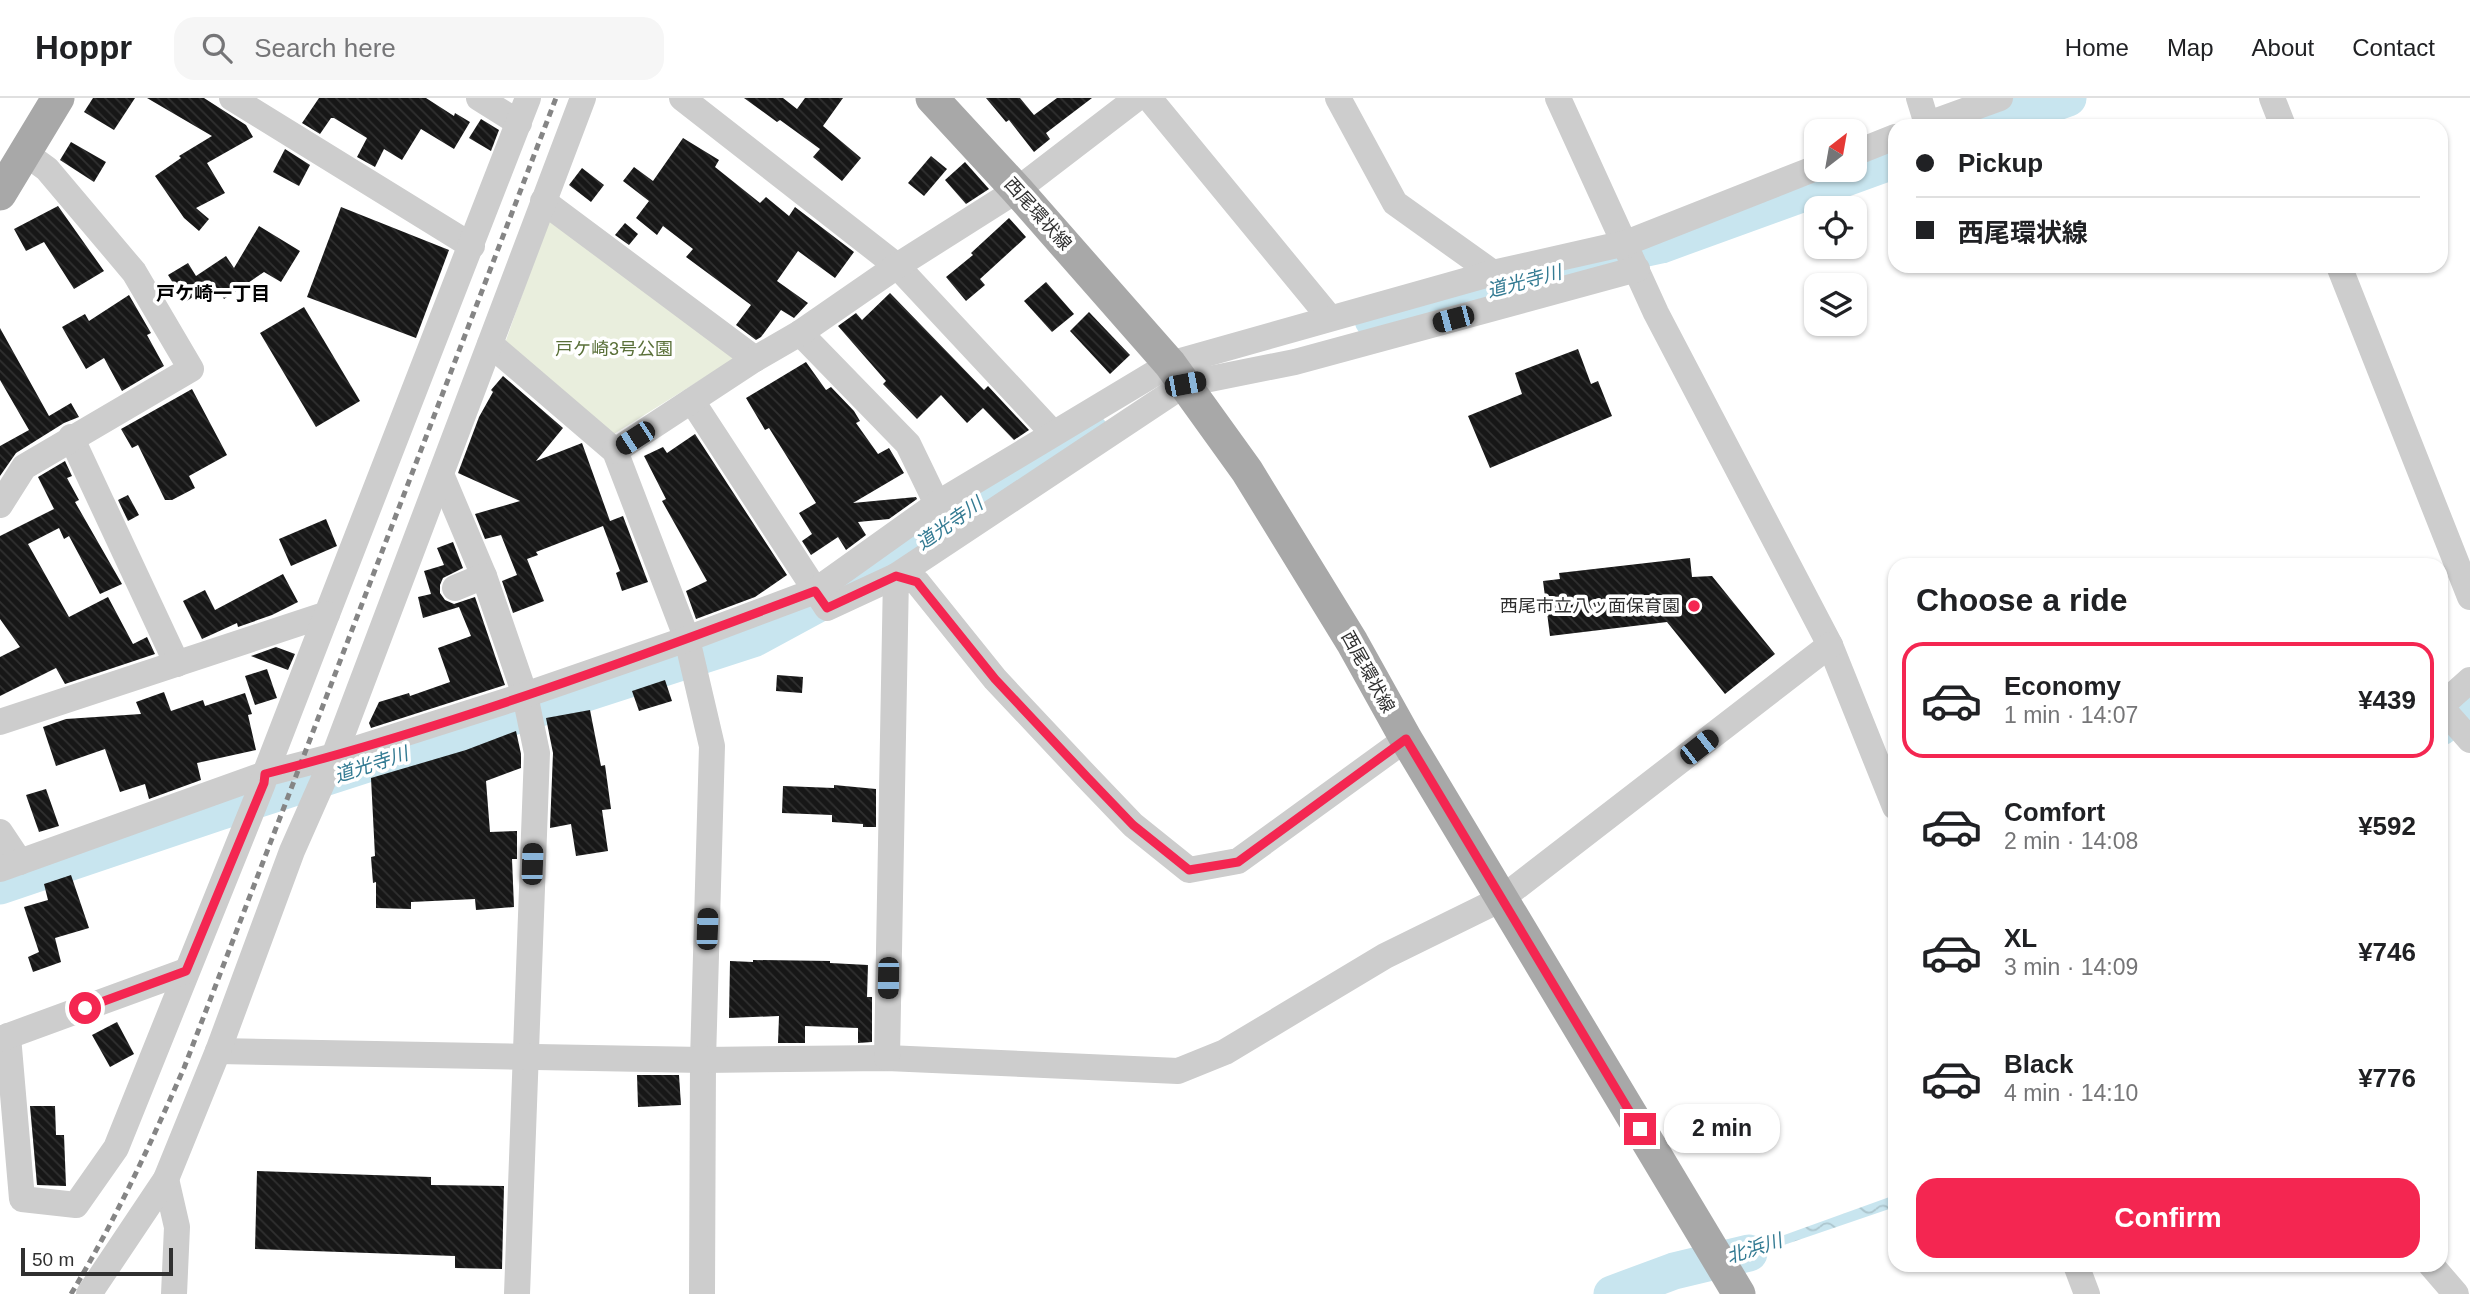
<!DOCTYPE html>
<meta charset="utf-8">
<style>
body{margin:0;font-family:Arial,"Noto Sans JP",sans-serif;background:#f6f6f6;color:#202124;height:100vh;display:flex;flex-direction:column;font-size:26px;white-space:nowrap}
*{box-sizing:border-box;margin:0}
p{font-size:23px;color:#757577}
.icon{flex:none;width:38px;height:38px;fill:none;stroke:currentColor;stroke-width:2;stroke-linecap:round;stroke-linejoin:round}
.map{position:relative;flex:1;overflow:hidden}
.side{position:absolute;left:1888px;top:460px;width:560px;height:714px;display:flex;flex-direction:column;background:#fff;border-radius:21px;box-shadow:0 2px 5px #0004}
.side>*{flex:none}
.banner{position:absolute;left:1888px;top:21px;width:560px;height:154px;border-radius:21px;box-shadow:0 2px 5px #0004;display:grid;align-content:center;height:154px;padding:0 28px;background:#fff}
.needle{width:46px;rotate:31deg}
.controls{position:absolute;left:1804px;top:21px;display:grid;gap:14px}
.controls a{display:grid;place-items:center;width:63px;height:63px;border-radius:14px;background:#fff;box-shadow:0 2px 5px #0004;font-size:35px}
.scale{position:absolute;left:21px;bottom:18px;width:152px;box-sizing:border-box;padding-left:7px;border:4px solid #303030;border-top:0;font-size:19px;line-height:24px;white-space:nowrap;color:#303030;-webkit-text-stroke:5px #fff;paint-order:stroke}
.end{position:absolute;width:32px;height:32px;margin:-16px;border:9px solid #f42651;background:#fff;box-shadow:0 0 0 4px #fff}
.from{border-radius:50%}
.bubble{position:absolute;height:49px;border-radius:21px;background:#fff;box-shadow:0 2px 5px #0004;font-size:23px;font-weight:600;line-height:49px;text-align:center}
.car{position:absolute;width:21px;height:42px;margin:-21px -10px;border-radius:9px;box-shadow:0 0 5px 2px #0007;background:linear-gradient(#222 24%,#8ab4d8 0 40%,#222 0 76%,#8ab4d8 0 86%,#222 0)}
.banner b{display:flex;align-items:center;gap:24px;height:66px;font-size:26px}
.banner b+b{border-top:2px solid #e0e0e0}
.banner i{width:18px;height:18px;background:#202124}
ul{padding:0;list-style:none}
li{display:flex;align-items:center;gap:21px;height:116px;margin:0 14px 10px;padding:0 14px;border:4px solid transparent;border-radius:21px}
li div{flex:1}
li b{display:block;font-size:26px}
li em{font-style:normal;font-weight:600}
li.current{border-color:#f42651}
li>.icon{width:63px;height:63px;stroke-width:1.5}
h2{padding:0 28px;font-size:32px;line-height:84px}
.action{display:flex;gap:14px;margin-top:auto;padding:14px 28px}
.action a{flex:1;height:80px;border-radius:21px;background:#f42651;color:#fff;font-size:28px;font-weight:600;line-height:80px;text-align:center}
header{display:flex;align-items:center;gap:42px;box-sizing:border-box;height:98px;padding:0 35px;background:#fff;border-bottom:2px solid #e0e0e0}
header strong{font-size:33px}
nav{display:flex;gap:38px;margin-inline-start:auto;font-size:24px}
.search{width:490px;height:63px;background:#f6f6f6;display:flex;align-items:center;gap:18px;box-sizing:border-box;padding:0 24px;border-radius:21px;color:#757577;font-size:26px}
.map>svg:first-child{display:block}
</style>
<header>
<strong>Hoppr</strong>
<div class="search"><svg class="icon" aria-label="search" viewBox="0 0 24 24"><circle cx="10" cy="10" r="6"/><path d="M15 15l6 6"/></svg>Search here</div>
<nav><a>Home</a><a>Map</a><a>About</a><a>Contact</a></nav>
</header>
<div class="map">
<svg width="2470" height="1196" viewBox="0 0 2470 1196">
<defs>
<pattern id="water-waves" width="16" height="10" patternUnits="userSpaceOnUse" patternTransform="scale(1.75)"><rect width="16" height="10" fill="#c8e5ef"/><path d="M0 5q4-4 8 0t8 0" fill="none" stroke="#acc5cd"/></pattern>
<pattern id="building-back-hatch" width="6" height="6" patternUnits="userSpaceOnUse" patternTransform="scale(1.75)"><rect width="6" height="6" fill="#171717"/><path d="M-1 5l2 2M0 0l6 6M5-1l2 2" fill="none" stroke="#303030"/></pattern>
</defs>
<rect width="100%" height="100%" fill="#fff"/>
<polygon fill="#e9eedd" points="549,120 734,261 614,336 505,245"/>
<g fill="url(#water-waves)">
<polygon points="1895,1097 1895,1109 1755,1157 1742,1168 1727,1146 1748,1150"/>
<polygon points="1689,1159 1699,1177 1684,1176 1627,1196 1597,1196 1677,1168"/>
</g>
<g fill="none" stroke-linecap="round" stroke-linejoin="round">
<g stroke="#c8e5ef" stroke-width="37">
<polyline points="1990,28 2068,0"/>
<polyline points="1373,222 1610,158 1661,147 1895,62"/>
<polyline points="2441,629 2470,603"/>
<polyline points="0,788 219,714 753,541 888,468 966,411 1091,335"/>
<polyline points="1612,1196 1674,1173 1749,1155"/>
</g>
</g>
<g fill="url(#building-back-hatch)">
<polygon points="93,0 135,0 114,32 84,14"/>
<polygon points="147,0 204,0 246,27 253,39 207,65 225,95 196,110 209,121 199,133 184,120 155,78 181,60 179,58 212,38"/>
<polygon points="319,0 426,0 454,18 455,15 470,24 454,51 421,31 402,62 384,51 375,69 357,59 367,40 334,20 331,20 320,36 302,25"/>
<polygon points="744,0 783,0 797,11 805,0 843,0 823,28 861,60 842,83 813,59 820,51 780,22 777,24"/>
<polygon points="986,0 1020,0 1034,17 1057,0 1092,0 1046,35 1050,41 1034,54 1009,22 1006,24"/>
<polygon points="481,21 499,32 491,53 469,40"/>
<polygon points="683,40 719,62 715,69 760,105 766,99 789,118 795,109 854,154 835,180 798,153 777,183 808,205 794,220 781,212 761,239 756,242 736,227 751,207 686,159 693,151 663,128 657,137 636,120 649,103 623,83 634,69 653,83"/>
<polygon points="71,44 106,64 94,84 60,62"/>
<polygon points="285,51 310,67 299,88 273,74"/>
<polygon points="931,58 947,71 924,98 908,85"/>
<polygon points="965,64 989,91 966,106 945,82"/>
<polygon points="582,70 604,87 591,104 569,87"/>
<polygon points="58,108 104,173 74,191 44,144 26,153 14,131"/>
<polygon points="341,109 449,152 416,240 307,199"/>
<polygon points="1009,120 1026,139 980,181 985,187 966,203 946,179 973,157 971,155"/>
<polygon points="625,125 638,136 629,147 615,137"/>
<polygon points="259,128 300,153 281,184 264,174 224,201 214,186 185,204 168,177 188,165 196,178 226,158 234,170"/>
<polygon points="1046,184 1074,216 1052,234 1024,203"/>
<polygon points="890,195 984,292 988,288 1029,332 1014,342 983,310 967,325 941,297 917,321 883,286 886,283 838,228 856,215 862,222"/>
<polygon points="129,197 151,235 147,237 164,268 122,293 104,260 86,271 62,229 85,216 89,223"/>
<polygon points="304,209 360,303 316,329 260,235"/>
<polygon points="1089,214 1130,257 1110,276 1070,233"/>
<polygon points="0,230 49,318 71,305 79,319 64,325 16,355 0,378 0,348 29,332 0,282"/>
<polygon points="1578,251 1591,286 1598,283 1612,318 1490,370 1468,318 1522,296 1515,275"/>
<polygon points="806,264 826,292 831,289 854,313 860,323 856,325 878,356 889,350 904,375 853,405 916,399 917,401 889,421 858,424 866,437 846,452 838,439 811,457 802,443 812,436 799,415 816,405 769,330 765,332 746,300"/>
<polygon points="503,278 563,330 536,363 582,345 610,423 623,418 648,484 622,493 616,475 620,473 603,428 536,454 538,457 527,461 544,503 513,515 502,483 517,477 501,437 485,441 475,416 520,403 458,375 479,319 493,294 491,292"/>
<polygon points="192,291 227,357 189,378 195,390 172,402 165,402 138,347 132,350 121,331"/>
<polygon points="695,336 787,477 755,499 696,521 686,493 707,483 662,403 666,401 644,358 663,349 667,355"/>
<polygon points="65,363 72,378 67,380 79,402 75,404 122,486 100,496 69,438 64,441 59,430 28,446 69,519 108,499 133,546 147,539 155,556 65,586 56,570 0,598 0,559 20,549 0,521 0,438 54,411 38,379"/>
<polygon points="128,397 139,417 128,423 118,402"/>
<polygon points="326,421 337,448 291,468 279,441"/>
<polygon points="453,444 463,470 443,480 440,487 440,495 445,502 454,506 475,499 505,587 371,630 369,625 379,604 409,595 410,598 450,584 438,550 471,538 459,509 423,520 418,499 431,496 424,473 444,467 437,450"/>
<polygon points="1690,460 1692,479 1712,478 1775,556 1725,596 1667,524 1550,538 1543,483 1560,481 1559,475"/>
<polygon points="283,476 298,504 272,517 238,529 237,525 202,541 183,503 205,492 215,512"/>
<polygon points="276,549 295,556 288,572 251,558"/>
<polygon points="267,571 277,600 255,607 245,578"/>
<polygon points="777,577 803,579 802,595 776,593"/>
<polygon points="665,582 672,603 639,613 632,593"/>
<polygon points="164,594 171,613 203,602 205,608 245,595 252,616 248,617 256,652 197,665 201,682 149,701 145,686 120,694 105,651 56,668 43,629 66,621 141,616 136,604"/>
<polygon points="590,612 601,668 605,667 611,711 602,712 608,753 576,758 571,726 550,730 553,655 546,620"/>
<polygon points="516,633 521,656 521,670 486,683 490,734 517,733 517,761 512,761 514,809 476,812 475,801 411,804 411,811 376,810 376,784 373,785 371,759 375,758 371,680 466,652"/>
<polygon points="834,687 876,691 876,729 863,729 863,726 832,724 832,717 782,715 783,688 834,690"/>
<polygon points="46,691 59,728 39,734 26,697"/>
<polygon points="71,777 89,830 55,840 61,864 33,874 28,859 39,854 24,809 48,802 44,786"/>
<polygon points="753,862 830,863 830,865 868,867 867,899 872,899 872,944 858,945 858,930 805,928 805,945 778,945 779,918 729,920 730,863 753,864"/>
<polygon points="117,924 134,956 110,969 92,937"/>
<polygon points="637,977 679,977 681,1007 638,1009"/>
<polygon points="30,1008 55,1008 56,1037 64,1037 66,1088 37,1087"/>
<polygon points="257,1073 431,1079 431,1087 504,1088 502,1171 455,1170 455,1158 255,1151"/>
</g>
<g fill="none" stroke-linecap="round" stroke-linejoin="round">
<g stroke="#cdcdcd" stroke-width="26">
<polyline points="232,0 472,148"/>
<polyline points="479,0 519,25"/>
<polyline points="682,0 897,168 1053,335"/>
<polyline points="1149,0 1330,220"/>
<polyline points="1338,0 1395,105 1493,175"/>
<polyline points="1558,0 1656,215 1830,547 1895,709"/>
<polyline points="1919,0 1927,26"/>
<polyline points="2272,0 2283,28"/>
<polyline points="1923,28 2000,0"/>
<polyline points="1855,55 1895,39"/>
<polyline points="543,103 755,261"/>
<polyline points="2339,168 2470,499"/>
<polyline points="800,235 908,346 937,406"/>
<polyline points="490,246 615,353 687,541 712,648 703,962 702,1196"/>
<polyline points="692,303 827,510 896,478 917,484 995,581 1087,679 1133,727 1189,772 1238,763 1406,641"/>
<polyline points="71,339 177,566"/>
<polyline points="615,353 755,261 800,235 897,168 1017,92 1137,0"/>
<polyline points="441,376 484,478"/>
<polyline points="0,407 24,369 191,271 134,174 47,71 25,55"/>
<polyline points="455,490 484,478 525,597 537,655 517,1196"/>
<polyline points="2441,608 2470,582"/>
<polyline points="2441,609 2470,642"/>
<polyline points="0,624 327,516 528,0"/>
<polyline points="0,734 20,764"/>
<polyline points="0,771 265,676 334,658 525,597 687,541 815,493 937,406 1170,266 1493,175 1626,145 1816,70"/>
<polyline points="8,938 22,1101 76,1107 116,1050 263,685 265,676 327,516"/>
<polyline points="0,941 186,873"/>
<polyline points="218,953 703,962 887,960 1178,973 1225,954 1385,858 1501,801 1830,547"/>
<polyline points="887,960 896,478 1185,286 1295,264 1637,171"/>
<polyline points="166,1081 177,1129 174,1196"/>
<polyline points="2076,1167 2087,1196"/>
<polyline points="2431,1167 2456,1196"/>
<polyline points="89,1196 166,1081 218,953 292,753 334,658 583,0"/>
</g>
<g stroke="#a8a8a8" stroke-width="33">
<polyline points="932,0 1017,92 1170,266 1247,373 1352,544 1406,641 1739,1196"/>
<polyline points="0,96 58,0"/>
</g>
<path stroke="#858585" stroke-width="5" stroke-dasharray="7 5" stroke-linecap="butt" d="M71,1196C115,1123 150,1047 184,970L556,0"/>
</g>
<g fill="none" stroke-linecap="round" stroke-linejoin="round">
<path stroke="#f42651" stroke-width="9" d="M85,910L186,873L264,685L265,676C452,628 634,561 815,493L827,510L896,478L917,484L995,581L1087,679L1133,727L1189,772L1238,764L1406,641L1640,1031"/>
</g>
<circle fill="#f42651" stroke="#fff" stroke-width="2.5" cx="1694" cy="508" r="7"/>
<g text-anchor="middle" stroke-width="7" stroke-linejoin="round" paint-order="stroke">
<g font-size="18" fill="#303030" stroke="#fff">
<text transform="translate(1038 116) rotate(48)" y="6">西尾環状線</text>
<text transform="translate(1368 574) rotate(61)" y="6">西尾環状線</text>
</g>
<g font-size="18" fill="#5a7039" stroke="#fff">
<text x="614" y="257">戸ケ崎3号公園</text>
</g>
<g font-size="18" fill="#303030" stroke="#fff" text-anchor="end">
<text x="1680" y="514">西尾市立八ッ面保育園</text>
</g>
<g font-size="19" font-style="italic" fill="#347b93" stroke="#fff">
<text transform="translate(1524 183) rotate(-15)" y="7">道光寺川</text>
<text transform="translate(949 425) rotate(-35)" y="7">道光寺川</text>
<text transform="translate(371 666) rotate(-18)" y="7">道光寺川</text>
<text transform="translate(1754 1150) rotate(-18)" y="7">北浜川</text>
</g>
<g font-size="19" font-weight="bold" fill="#000" stroke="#fff">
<text x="213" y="202">戸ケ崎一丁目</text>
</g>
</g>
</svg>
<div class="controls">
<a><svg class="needle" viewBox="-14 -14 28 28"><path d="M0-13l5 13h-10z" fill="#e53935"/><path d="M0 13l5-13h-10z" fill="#757577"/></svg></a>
<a><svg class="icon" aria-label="locate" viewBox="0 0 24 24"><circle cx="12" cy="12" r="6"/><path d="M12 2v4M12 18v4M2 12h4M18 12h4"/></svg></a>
<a><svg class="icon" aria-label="layers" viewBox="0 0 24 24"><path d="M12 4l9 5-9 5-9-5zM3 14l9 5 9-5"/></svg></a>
</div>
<div class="scale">50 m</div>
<i class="end from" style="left:85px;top:910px"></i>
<i class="end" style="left:1640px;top:1031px"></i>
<div class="bubble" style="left:1664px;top:1006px;width:116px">2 min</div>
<i class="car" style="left:1453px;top:221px;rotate:255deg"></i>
<i class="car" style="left:1185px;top:286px;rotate:79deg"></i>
<i class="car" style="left:635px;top:340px;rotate:237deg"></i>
<i class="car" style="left:1699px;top:649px;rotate:52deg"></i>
<i class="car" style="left:532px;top:766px;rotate:2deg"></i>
<i class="car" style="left:707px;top:831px;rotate:2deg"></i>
<i class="car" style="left:888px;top:880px;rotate:181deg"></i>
<div class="banner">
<b><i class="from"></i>Pickup</b>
<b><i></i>西尾環状線</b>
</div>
<section class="side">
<h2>Choose a ride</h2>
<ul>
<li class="current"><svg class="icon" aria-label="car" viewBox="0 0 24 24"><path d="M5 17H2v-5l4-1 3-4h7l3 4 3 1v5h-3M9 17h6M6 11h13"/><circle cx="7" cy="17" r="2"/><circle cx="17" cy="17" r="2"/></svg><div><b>Economy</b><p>1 min · 14:07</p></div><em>¥439</em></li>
<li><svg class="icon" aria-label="car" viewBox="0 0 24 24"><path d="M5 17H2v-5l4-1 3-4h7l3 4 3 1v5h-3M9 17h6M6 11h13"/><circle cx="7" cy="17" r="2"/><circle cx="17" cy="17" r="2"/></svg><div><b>Comfort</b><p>2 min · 14:08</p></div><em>¥592</em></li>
<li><svg class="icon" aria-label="car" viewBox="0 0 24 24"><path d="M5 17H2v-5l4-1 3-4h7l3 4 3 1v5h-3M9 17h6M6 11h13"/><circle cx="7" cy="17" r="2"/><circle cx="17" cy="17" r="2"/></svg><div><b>XL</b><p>3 min · 14:09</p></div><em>¥746</em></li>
<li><svg class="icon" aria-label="car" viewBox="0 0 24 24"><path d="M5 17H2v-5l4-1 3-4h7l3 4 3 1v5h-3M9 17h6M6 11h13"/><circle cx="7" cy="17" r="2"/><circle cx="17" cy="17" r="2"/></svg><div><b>Black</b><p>4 min · 14:10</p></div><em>¥776</em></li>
</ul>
<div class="action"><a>Confirm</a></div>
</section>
</div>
